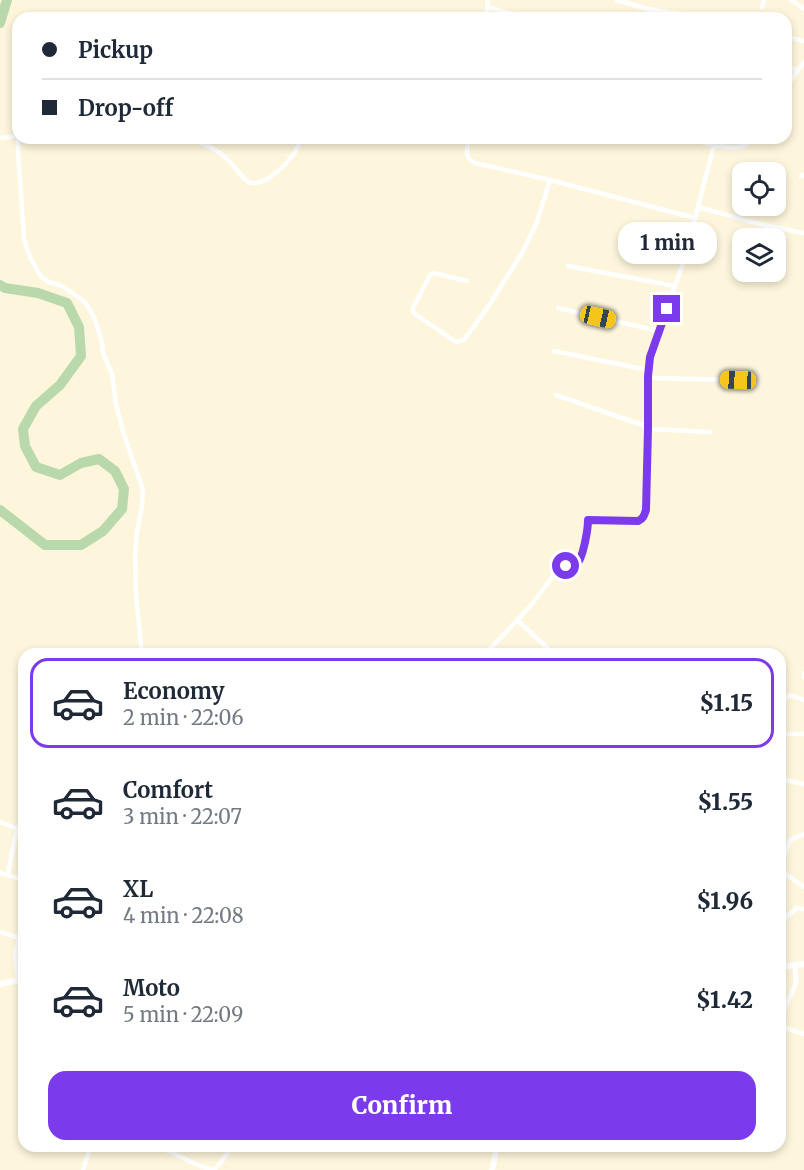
<!DOCTYPE html>
<meta charset="utf-8">
<style>
body{margin:0;font-family:Merriweather,serif;background:#f2f2f3;color:#1f2937;height:100vh;display:flex;flex-direction:column;font-size:22px;white-space:nowrap}
*{box-sizing:border-box;margin:0}
p{font-size:20px;color:#747a83}
.icon{flex:none;width:33px;height:33px;fill:none;stroke:currentColor;stroke-width:2;stroke-linecap:round;stroke-linejoin:round}
.map{position:relative;flex:1;overflow:hidden}
.details{position:absolute;left:18px;top:648px;width:768px;height:504px;display:flex;flex-direction:column;background:#fff;border-radius:18px;box-shadow:0 3px 9px #0003}
.details>*{flex:none}
.hud{position:absolute;left:12px;top:12px;width:780px;height:132px;border-radius:18px;box-shadow:0 3px 9px #0003;display:grid;align-content:center;height:132px;padding:0 30px;background:#fff}
.controls{position:absolute;left:732px;top:162px;display:grid;gap:12px}
.controls a{display:grid;place-items:center;width:54px;height:54px;border-radius:12px;background:#fff;box-shadow:0 3px 9px #0003;font-size:30px}
.end{position:absolute;width:27px;height:27px;margin:-14px;border:8px solid #7c3aed;background:#fff;box-shadow:0 0 0 3px #fff}
.from{border-radius:50%}
.bubble{position:absolute;height:42px;border-radius:18px;background:#fff;box-shadow:0 3px 9px #0003;font-size:20px;font-weight:800;line-height:42px;text-align:center}
.car{position:absolute;width:18px;height:36px;margin:-18px -9px;border-radius:8px;box-shadow:0 0 4px 2px #0007;background:linear-gradient(#f5c518 24%,#345 0 40%,#f5c518 0 76%,#345 0 86%,#f5c518 0)}
.hud b{display:flex;align-items:center;gap:21px;height:57px;font-size:22px}
.hud b+b{border-top:2px solid #e0e1e3}
.hud i{width:15px;height:15px;background:#1f2937}
ul{padding:10px 0 0;list-style:none}
li{display:flex;align-items:center;gap:18px;height:90px;margin:0 12px 9px;padding:0 18px;border:3px solid transparent;border-radius:18px}
li div{flex:1}
li b{display:block;font-size:22px}
li em{font-style:normal;font-weight:800}
li.selected{border-color:#7c3aed}
li>.icon{width:54px;height:54px;stroke-width:1.5}
.primary-button{display:flex;gap:12px;margin-top:auto;padding:12px 30px}
.primary-button a{flex:1;height:69px;border-radius:18px;background:#7c3aed;color:#fff;font-size:24px;font-weight:800;line-height:69px;text-align:center}
.map>svg:first-child{display:block}
</style>
<div class="map">
<svg width="804" height="1170" viewBox="0 0 804 1170">
<rect width="100%" height="100%" fill="#fdf6dc"/>
<g fill="none" stroke-linecap="round" stroke-linejoin="round">
<g stroke="#b9d9ac" stroke-width="10">
<polyline points="0,23 7,0"/>
<polyline points="0,285 5,288 38,293 67,303 79,327 81,356 60,385 36,406 23,429 25,446 36,467 60,475 81,463 99,459 115,471 124,489 122,509 103,531 81,545 45,545 0,510"/>
</g>
<g stroke="#fff" stroke-width="4.5">
<polyline points="617,0 648,9 706,18"/>
<polyline points="791,0 804,9"/>
<polyline points="487,7 527,18"/>
<polyline points="762,7 764,0"/>
<polyline points="486,18 488,0"/>
<polyline points="786,37 804,41"/>
<polyline points="786,67 798,70"/>
<polyline points="786,87 804,62"/>
<polyline points="18,110 18,151 24,239 30,257 41,277 49,282 62,286 81,299 87,305 94,317 102,342 103,353 112,374 116,404 124,435 143,490 142,505 137,532 135,554 136,595 141,645 141,654"/>
<polyline points="0,138 17,136"/>
<path d="M186,138C203,142 216,148 228,160C235,166 242,180 251,183C265,186 286,165 293,155C297,150 299,144 301,138"/>
<polyline points="468,138 467,154 469,159 475,163 550,180 695,218"/>
<polyline points="686,138 714,145"/>
<polyline points="801,176 804,175"/>
<polyline points="698,207 764,225 804,233"/>
<polyline points="568,266 675,286"/>
<polyline points="467,281 434,273 430,275 413,308 413,311 415,314 456,342 464,340 488,307 522,253 537,222 550,180"/>
<polyline points="558,308 659,331"/>
<polyline points="554,351 648,370"/>
<polyline points="648,378 738,380"/>
<polyline points="556,395 648,427"/>
<polyline points="648,429 710,432"/>
<polyline points="517,620 554,654"/>
<polyline points="61,654 62,654"/>
<path d="M483,654L494,645L531,605L558,570C565,565 572,569 577,565C583,560 588,528 588,520L638,521L642,519L646,510L648,427V376L650,357L685,257L714,145C729,147 742,152 753,138"/>
<polyline points="641,654 647,652 659,654"/>
<polyline points="699,654 706,654"/>
<polyline points="804,673 804,677"/>
<polyline points="780,699 784,700 790,695 804,700"/>
<polyline points="780,734 804,734"/>
<polyline points="780,779 804,784"/>
<polyline points="0,822 18,829"/>
<polyline points="780,869 790,840 804,834"/>
<polyline points="780,870 804,887"/>
<polyline points="0,873 24,880"/>
<polyline points="8,875 15,837 24,816"/>
<polyline points="780,914 785,918 797,908 804,909"/>
<polyline points="0,932 19,938"/>
<polyline points="18,980 15,954 24,918"/>
<polyline points="780,1020 796,983 795,966"/>
<polyline points="780,1026 804,1034"/>
<polyline points="75,1146 90,1150"/>
<polyline points="158,1146 200,1166 214,1170 222,1161 232,1146"/>
<polyline points="83,1170 91,1146"/>
</g>
<g stroke="#fff" stroke-width="6">
<polyline points="780,967 804,964"/>
<polyline points="0,984 24,979"/>
<polyline points="492,1170 497,1146"/>
</g>
</g>
<g fill="none" stroke-linecap="round" stroke-linejoin="round">
<path stroke="#7c3aed" stroke-width="8" d="M566,566C569,566 573,567 576,565C583,560 588,529 588,520L638,521C643,519 644,516 646,510L648,429V376L650,357L667,309"/>
</g>
</svg>
<div class="controls">
<a><svg class="icon" aria-label="locate" viewBox="0 0 24 24"><circle cx="12" cy="12" r="6"/><path d="M12 2v4M12 18v4M2 12h4M18 12h4"/></svg></a>
<a><svg class="icon" aria-label="layers" viewBox="0 0 24 24"><path d="M12 4l9 5-9 5-9-5zM3 14l9 5 9-5"/></svg></a>
</div>
<i class="end from" style="left:566px;top:566px"></i>
<i class="end" style="left:667px;top:309px"></i>
<div class="bubble" style="left:618px;top:222px;width:99px">1 min</div>
<i class="car" style="left:598px;top:317px;rotate:103deg"></i>
<i class="car" style="left:738px;top:380px;rotate:272deg"></i>
<div class="hud">
<b><i class="from"></i>Pickup</b>
<b><i></i>Drop-off</b>
</div>
<section class="details">
<ul>
<li class="selected"><svg class="icon" aria-label="car" viewBox="0 0 24 24"><path d="M5 17H2v-5l4-1 3-4h7l3 4 3 1v5h-3M9 17h6M6 11h13"/><circle cx="7" cy="17" r="2"/><circle cx="17" cy="17" r="2"/></svg><div><b>Economy</b><p>2 min · 22:06</p></div><em>$1.15</em></li>
<li><svg class="icon" aria-label="car" viewBox="0 0 24 24"><path d="M5 17H2v-5l4-1 3-4h7l3 4 3 1v5h-3M9 17h6M6 11h13"/><circle cx="7" cy="17" r="2"/><circle cx="17" cy="17" r="2"/></svg><div><b>Comfort</b><p>3 min · 22:07</p></div><em>$1.55</em></li>
<li><svg class="icon" aria-label="car" viewBox="0 0 24 24"><path d="M5 17H2v-5l4-1 3-4h7l3 4 3 1v5h-3M9 17h6M6 11h13"/><circle cx="7" cy="17" r="2"/><circle cx="17" cy="17" r="2"/></svg><div><b>XL</b><p>4 min · 22:08</p></div><em>$1.96</em></li>
<li><svg class="icon" aria-label="car" viewBox="0 0 24 24"><path d="M5 17H2v-5l4-1 3-4h7l3 4 3 1v5h-3M9 17h6M6 11h13"/><circle cx="7" cy="17" r="2"/><circle cx="17" cy="17" r="2"/></svg><div><b>Moto</b><p>5 min · 22:09</p></div><em>$1.42</em></li>
</ul>
<div class="primary-button"><a>Confirm</a></div>
</section>
</div>
